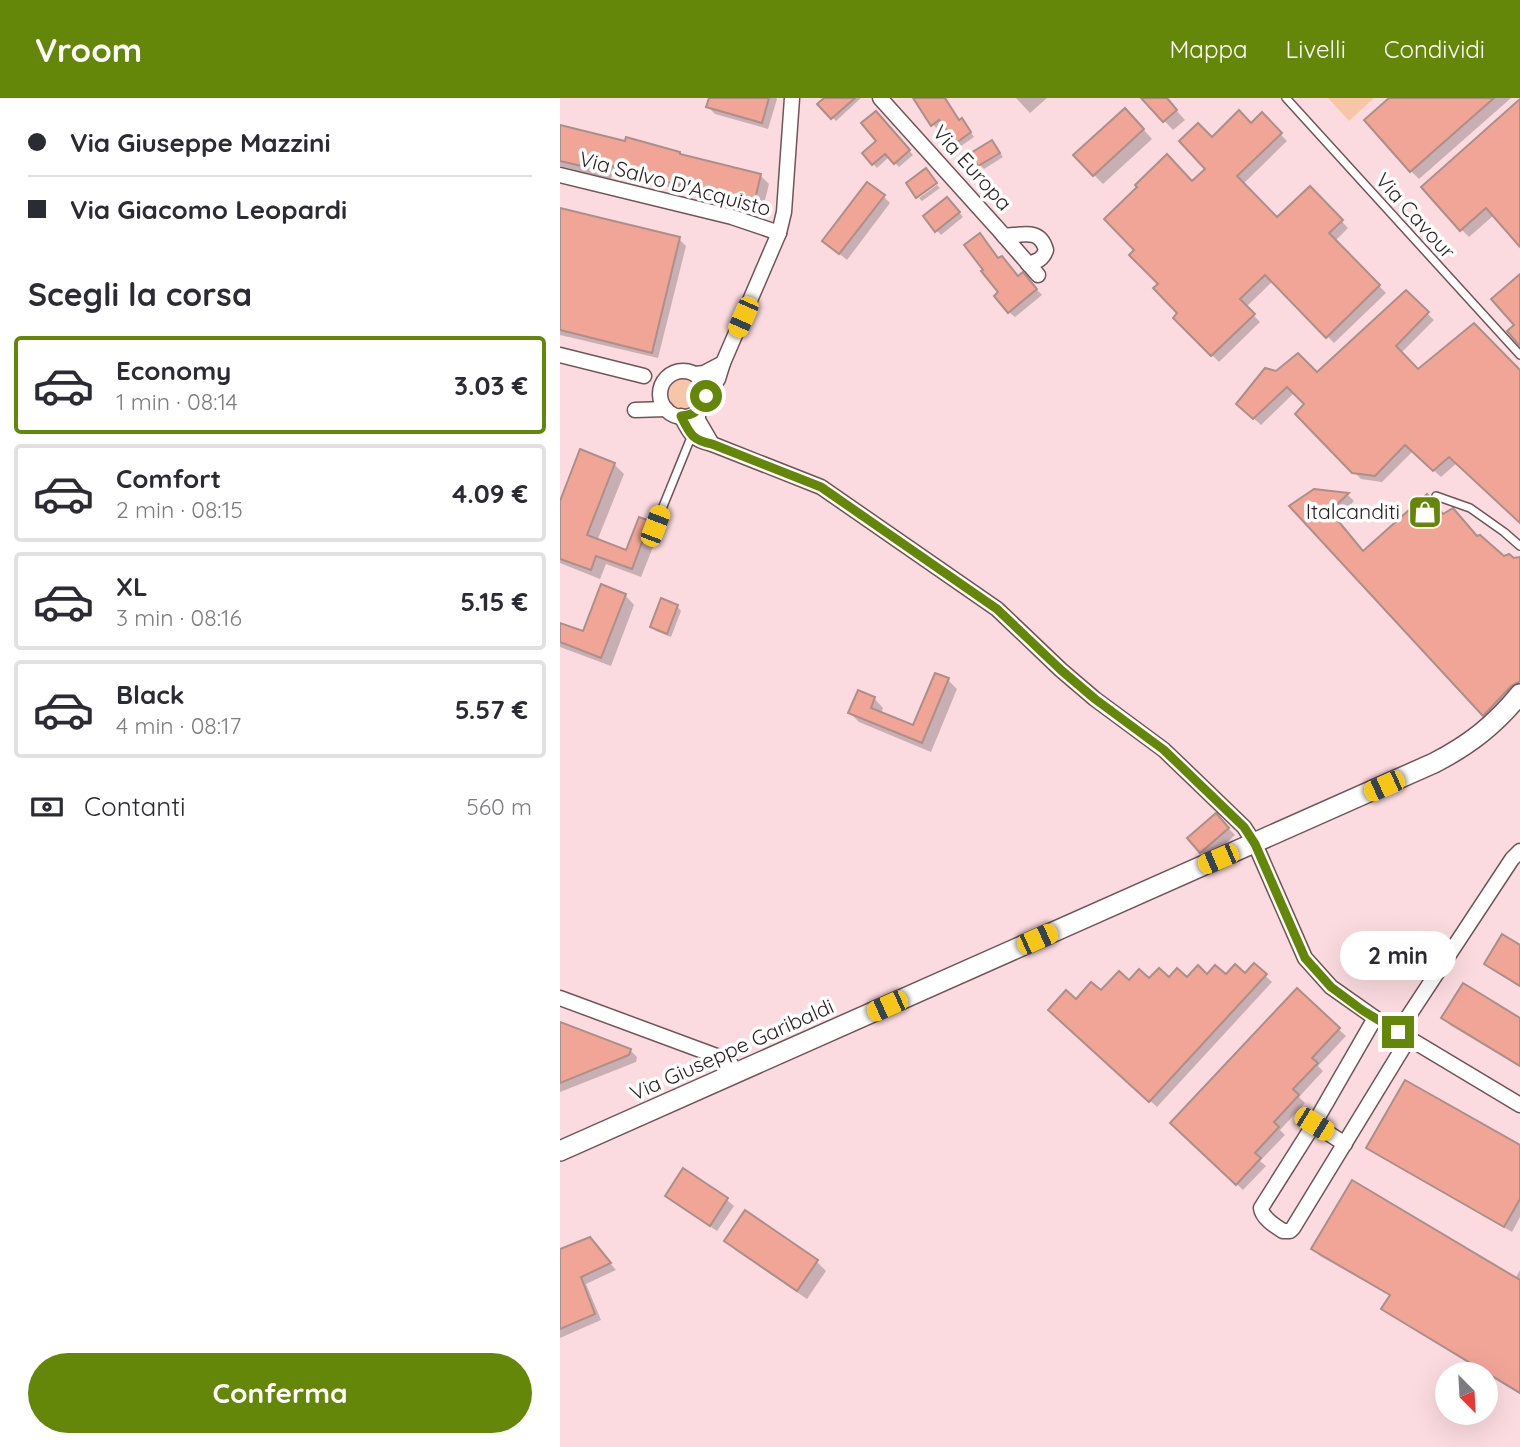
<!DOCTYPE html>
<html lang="it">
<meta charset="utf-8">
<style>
body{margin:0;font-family:Quicksand,sans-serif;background:#f2f2f3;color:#2b2b33;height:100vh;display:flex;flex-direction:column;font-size:26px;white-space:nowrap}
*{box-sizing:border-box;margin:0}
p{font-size:23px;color:#7c7c81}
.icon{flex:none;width:38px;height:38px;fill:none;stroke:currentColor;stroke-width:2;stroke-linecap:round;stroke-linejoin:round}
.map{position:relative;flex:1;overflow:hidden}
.details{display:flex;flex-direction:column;background:#fff;width:560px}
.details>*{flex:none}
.top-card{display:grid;align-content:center;height:154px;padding:0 28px;background:#fff}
.needle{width:46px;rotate:156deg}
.fabs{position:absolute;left:875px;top:1264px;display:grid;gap:14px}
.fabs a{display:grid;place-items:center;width:63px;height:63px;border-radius:50%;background:#fff;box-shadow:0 7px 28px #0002;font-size:35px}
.end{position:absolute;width:32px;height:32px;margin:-16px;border:9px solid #64870a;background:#fff;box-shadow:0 0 0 4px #fff}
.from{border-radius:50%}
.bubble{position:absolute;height:49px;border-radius:24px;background:#fff;box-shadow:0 7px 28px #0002;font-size:23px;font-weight:700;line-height:49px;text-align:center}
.car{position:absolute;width:21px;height:42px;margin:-21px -10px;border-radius:9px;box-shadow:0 0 5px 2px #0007;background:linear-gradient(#f5c518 24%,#345 0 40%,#f5c518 0 76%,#345 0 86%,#f5c518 0)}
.top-card b{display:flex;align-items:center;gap:24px;height:66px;font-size:26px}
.top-card b+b{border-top:2px solid #e1e1e2}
.top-card i{width:18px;height:18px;background:#2b2b33}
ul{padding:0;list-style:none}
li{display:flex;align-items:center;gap:21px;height:98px;margin:0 14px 10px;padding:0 14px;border:4px solid #e1e1e2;border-radius:7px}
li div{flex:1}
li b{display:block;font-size:26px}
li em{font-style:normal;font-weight:700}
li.on{border-color:#64870a}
li>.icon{width:63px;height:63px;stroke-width:1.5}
h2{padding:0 28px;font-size:32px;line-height:84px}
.pay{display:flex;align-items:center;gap:18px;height:77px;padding:0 28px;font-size:26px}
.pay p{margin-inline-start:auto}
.primary-button{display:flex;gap:14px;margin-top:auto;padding:14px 28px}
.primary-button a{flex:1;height:80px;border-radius:42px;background:#64870a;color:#fff;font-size:28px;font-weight:700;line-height:80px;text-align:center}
header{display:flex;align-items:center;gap:42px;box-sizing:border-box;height:98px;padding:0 35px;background:#64870a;color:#fff}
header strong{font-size:33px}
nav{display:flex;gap:38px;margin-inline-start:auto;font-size:24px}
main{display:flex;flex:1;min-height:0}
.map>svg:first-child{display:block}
</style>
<header>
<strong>Vroom</strong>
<nav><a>Mappa</a><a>Livelli</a><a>Condividi</a></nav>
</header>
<main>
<section class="details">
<div class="top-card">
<b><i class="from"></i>Via Giuseppe Mazzini</b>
<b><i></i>Via Giacomo Leopardi</b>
</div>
<h2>Scegli la corsa</h2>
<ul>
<li class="on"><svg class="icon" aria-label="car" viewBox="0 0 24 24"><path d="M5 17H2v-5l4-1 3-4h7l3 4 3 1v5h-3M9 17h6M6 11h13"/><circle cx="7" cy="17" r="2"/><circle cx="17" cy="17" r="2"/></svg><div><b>Economy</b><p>1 min · 08:14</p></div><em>3.03 €</em></li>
<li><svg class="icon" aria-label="car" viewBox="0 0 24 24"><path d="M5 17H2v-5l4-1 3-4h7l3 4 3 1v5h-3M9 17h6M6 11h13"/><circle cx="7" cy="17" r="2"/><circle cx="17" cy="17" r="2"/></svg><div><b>Comfort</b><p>2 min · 08:15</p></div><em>4.09 €</em></li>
<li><svg class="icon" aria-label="car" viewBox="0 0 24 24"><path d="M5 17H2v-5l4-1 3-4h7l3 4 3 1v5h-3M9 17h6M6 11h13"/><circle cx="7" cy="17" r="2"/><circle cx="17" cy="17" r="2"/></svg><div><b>XL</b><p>3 min · 08:16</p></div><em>5.15 €</em></li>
<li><svg class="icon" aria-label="car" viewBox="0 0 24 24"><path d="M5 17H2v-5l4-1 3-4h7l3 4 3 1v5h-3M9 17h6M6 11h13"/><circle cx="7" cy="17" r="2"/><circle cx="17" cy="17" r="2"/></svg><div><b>Black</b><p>4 min · 08:17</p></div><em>5.57 €</em></li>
</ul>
<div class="pay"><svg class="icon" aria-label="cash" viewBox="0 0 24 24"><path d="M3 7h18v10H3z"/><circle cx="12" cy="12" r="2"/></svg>Contanti<p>560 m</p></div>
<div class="primary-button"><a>Conferma</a></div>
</section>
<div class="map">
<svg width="960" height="1349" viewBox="0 0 960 1349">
<rect width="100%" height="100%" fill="#fbdbe0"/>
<g fill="#f7c6a6">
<polygon points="768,0 814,0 789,23"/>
<circle cx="124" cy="296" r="15"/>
</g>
<g fill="#0003">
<polygon points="151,0 216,0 217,1 208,31 155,16 148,9"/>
<polygon points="269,0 301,0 276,23 261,7"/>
<polygon points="355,0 384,1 400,23 406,27 414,39 401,48 384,26 377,31 373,26"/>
<polygon points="456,0 487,0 470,15"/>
<polygon points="583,0 605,0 625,22 613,32"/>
<polygon points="832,0 951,0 859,81 851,73"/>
<polygon points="960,3 960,146 934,117 909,139 901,131"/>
<polygon points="316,15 353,57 339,69 329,59 317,70 304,56 318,43"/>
<polygon points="702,17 727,43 683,86 717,121 750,90 788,130 775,143 826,195 774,245 713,183 686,209 700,224 659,264 615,220 620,215 600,186 632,85 647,72 652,41 691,27"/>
<polygon points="574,21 592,41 543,86 534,77"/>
<polygon points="0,29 201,78 209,86 202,114 137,97 53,73 51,81 0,68"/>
<polygon points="432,44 443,59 424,71 420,67"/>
<polygon points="377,87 380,90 362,103 359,100"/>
<polygon points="323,98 330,105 287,162 264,143"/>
<polygon points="391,105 403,119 381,137 365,119"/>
<polygon points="0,112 119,141 126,148 98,260 0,237"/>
<polygon points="439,162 458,180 462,176 482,197 455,219 449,214 441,194"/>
<polygon points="846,195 874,222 841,255 858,273 960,274 960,423 897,365 881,379 853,353 822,384 801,381 737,316 746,306 735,294 701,327 678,306 757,277"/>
<polygon points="54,366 64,376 37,443 67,454 89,424 99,434 81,479 46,466 40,481 0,465 0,408"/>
<polygon points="755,393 788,397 794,403 776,421 803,454 884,418 917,439 944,460 960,463 960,593 931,623 731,409"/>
<polygon points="65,497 74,507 51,568 0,549 0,526 24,536"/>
<polygon points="117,508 121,513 111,539 96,533 92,529"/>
<polygon points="388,582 397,591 371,654 299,624 290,615 314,600 323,610 321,616 354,630"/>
<polygon points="656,718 675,737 648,761 629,741"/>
<polygon points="960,849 960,889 933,872 926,866"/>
<polygon points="695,868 712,884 597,1009 498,918 516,903 569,885 589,882 627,882 647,878 686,877"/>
<polygon points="737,892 786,938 758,968 763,973 739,999 745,1005 720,1032 725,1037 700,1063 706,1068 683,1092 612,1025"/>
<polygon points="883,920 960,922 960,969 890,927"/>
<polygon points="0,926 71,953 77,959 76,964 0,994"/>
<polygon points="960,1049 960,1119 952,1134 815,1056 808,1050"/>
<polygon points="124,1073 167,1102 174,1108 157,1133 114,1104 107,1098"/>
<polygon points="185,1115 257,1164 266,1173 247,1201 175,1152 166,1142"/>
<polygon points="36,1148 56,1172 26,1186 41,1222 0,1240 0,1153"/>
<polygon points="753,1151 955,1181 960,1172 960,1296 830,1217 824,1210 831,1198 760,1158"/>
</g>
<g fill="#f0a597" stroke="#ac8f89" stroke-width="2">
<polygon points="149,0 209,0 202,25 146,9"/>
<polygon points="264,0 295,0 271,21 257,6"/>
<polygon points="353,0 385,0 399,22 402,20 411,34 396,45 379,22 371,28"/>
<polygon points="581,0 607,0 617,12 603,24"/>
<polygon points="829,0 934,0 850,74 804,22"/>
<polygon points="960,1 960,149 926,110 900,133 861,89"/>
<polygon points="565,10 584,31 533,78 513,57"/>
<polygon points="679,12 691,25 702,14 722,35 677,78 717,119 750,88 783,122 769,135 820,187 766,240 705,177 680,201 695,216 651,258 613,220 617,215 593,190 598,186 569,157 574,152 544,121 577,89 575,87 607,56 632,83 645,71 619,43 638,25 652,39"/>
<polygon points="316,13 350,52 334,66 325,56 312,67 302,55 316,43 301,25"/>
<polygon points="0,27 65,43 66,39 120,54 120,56 201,76 194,106 127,89 44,66 43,73 0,63"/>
<polygon points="432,42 440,55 418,68 409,56"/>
<polygon points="366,70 377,85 356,100 346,85"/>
<polygon points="307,84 325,97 279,156 262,143"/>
<polygon points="387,99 400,114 375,134 363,118"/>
<polygon points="0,110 120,139 92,255 0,232"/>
<polygon points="420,135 438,160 442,158 458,178 463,174 477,191 448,215 434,198 438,194 421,173 423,172 404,147"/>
<polygon points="960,176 960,248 947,233 954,227 931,201"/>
<polygon points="846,192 869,214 836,248 858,271 914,225 960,272 960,425 889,359 873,373 845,347 815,378 792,375 735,316 744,306 727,289 693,321 676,306 705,270 716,273 738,255 757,274"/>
<polygon points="20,351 55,365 27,437 66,452 79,419 90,423 72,471 36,458 31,472 0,461 0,403"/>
<polygon points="754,391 789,395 770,413 803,453 867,396 883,416 893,410 917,438 920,437 944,458 949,456 954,460 960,459 960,583 951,588 923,618 729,408"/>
<polygon points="41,486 66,496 41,560 0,544 0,525 23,533"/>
<polygon points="101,500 118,507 107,536 90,529"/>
<polygon points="375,575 389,580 362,645 288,615 298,592 315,599 311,610 353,627"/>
<polygon points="656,715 669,730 640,755 627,740"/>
<polygon points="942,836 960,847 960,888 924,866"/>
<polygon points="694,865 707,876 589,1004 488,912 506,892 516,901 531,884 541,892 559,873 569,882 579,871 589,880 599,870 609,879 617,870 627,879 638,867 647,876 655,867 666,876 675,866 685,875"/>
<polygon points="903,885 960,920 960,968 881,920"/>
<polygon points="737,890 780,930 752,960 758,965 733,991 739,997 714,1024 719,1029 695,1055 701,1060 676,1087 610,1025"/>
<polygon points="0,924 71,951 69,957 0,985"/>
<polygon points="845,982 960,1047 960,1101 944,1129 806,1050"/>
<polygon points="123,1070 168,1100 150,1128 105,1098"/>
<polygon points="792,1082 960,1182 960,1295 821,1211 830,1197 751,1151"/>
<polygon points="185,1112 258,1162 237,1193 164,1143"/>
<polygon points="30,1139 51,1165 21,1179 35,1216 0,1231 0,1151"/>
</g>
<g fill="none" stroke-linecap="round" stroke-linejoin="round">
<g stroke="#6f5459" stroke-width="10">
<g id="lane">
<polyline points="726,0 960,257"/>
<polyline points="876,398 910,410 944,434 960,448"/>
<polyline points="95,428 132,337"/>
</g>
</g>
<g stroke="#6f5459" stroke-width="17">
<g id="street">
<polyline points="320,0 439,132 478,177"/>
<polyline points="0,77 172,119 219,135"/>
<path d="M444,138C463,137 480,130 486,152C483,161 478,163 468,166"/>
<polyline points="0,257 84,278"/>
<polyline points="163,265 219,135 224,114 232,0"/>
<circle cx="123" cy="296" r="23"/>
<polyline points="135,276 144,275 163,265 158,281 146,298"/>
<polyline points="75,312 106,311"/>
<path d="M121,318C130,336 133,342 152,346L138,322V313"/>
<polyline points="152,346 261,389 437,511 501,572 535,601 604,652 684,729 695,746 745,860 771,889 815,920 960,1007"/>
<polyline points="0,900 162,960 171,966 177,976"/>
<path d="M815,920L754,1026L701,1110C702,1120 715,1128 723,1133H730L733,1130L849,940"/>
<polyline points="838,934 952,761 960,753"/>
<polyline points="754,1026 785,1046"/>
</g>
</g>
<g stroke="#6f5459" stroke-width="22">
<path id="secondary" d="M0,1053L874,665C909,647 935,627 960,596"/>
</g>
<use href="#lane" stroke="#fff" stroke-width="7"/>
<use href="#street" stroke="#fff" stroke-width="14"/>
<use href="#secondary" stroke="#fff" stroke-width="19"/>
</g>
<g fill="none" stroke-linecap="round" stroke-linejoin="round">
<path stroke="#64870a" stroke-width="9" d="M146,298C142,311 135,317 121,318C130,336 132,342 152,346L261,389L437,511L501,572L535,601L604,652L684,729L695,746L745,860L771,889L802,912L838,934"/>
</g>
<defs>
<g id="shop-square" transform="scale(1.75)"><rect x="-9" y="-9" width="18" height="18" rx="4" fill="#64870a" stroke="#fff"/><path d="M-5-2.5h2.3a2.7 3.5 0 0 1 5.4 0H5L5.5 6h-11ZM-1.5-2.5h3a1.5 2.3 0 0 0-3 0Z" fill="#fff"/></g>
</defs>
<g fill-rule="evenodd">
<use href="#shop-square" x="865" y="414"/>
</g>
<g text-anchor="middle" stroke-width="7" stroke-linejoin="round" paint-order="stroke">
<g font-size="21" fill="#281d1f" stroke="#fff">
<text transform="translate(412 70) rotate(48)" y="7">Via Europa</text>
<text transform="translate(115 86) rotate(15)" y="7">Via Salvo D'Acquisto</text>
<text transform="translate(855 118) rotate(48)" y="7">Via Cavour</text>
<text transform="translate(172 952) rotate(-24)" y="7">Via Giuseppe Garibaldi</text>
</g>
<g font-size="21" fill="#281d1f" stroke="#fff" text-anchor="end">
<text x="840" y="421">Italcanditi</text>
</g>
</g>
</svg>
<div class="fabs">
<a><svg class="needle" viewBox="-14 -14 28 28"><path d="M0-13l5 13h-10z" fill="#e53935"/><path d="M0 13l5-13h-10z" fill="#7c7c81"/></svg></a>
</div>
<i class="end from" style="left:146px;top:298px"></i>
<i class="end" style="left:838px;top:934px"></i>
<div class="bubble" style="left:780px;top:833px;width:116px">2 min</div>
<i class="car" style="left:183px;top:219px;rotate:204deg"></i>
<i class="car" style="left:95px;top:428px;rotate:21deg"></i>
<i class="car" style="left:824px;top:688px;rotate:246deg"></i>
<i class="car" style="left:658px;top:761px;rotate:247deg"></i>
<i class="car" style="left:477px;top:841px;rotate:66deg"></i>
<i class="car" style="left:327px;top:908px;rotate:246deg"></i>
<i class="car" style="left:754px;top:1026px;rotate:122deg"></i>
</div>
</main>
